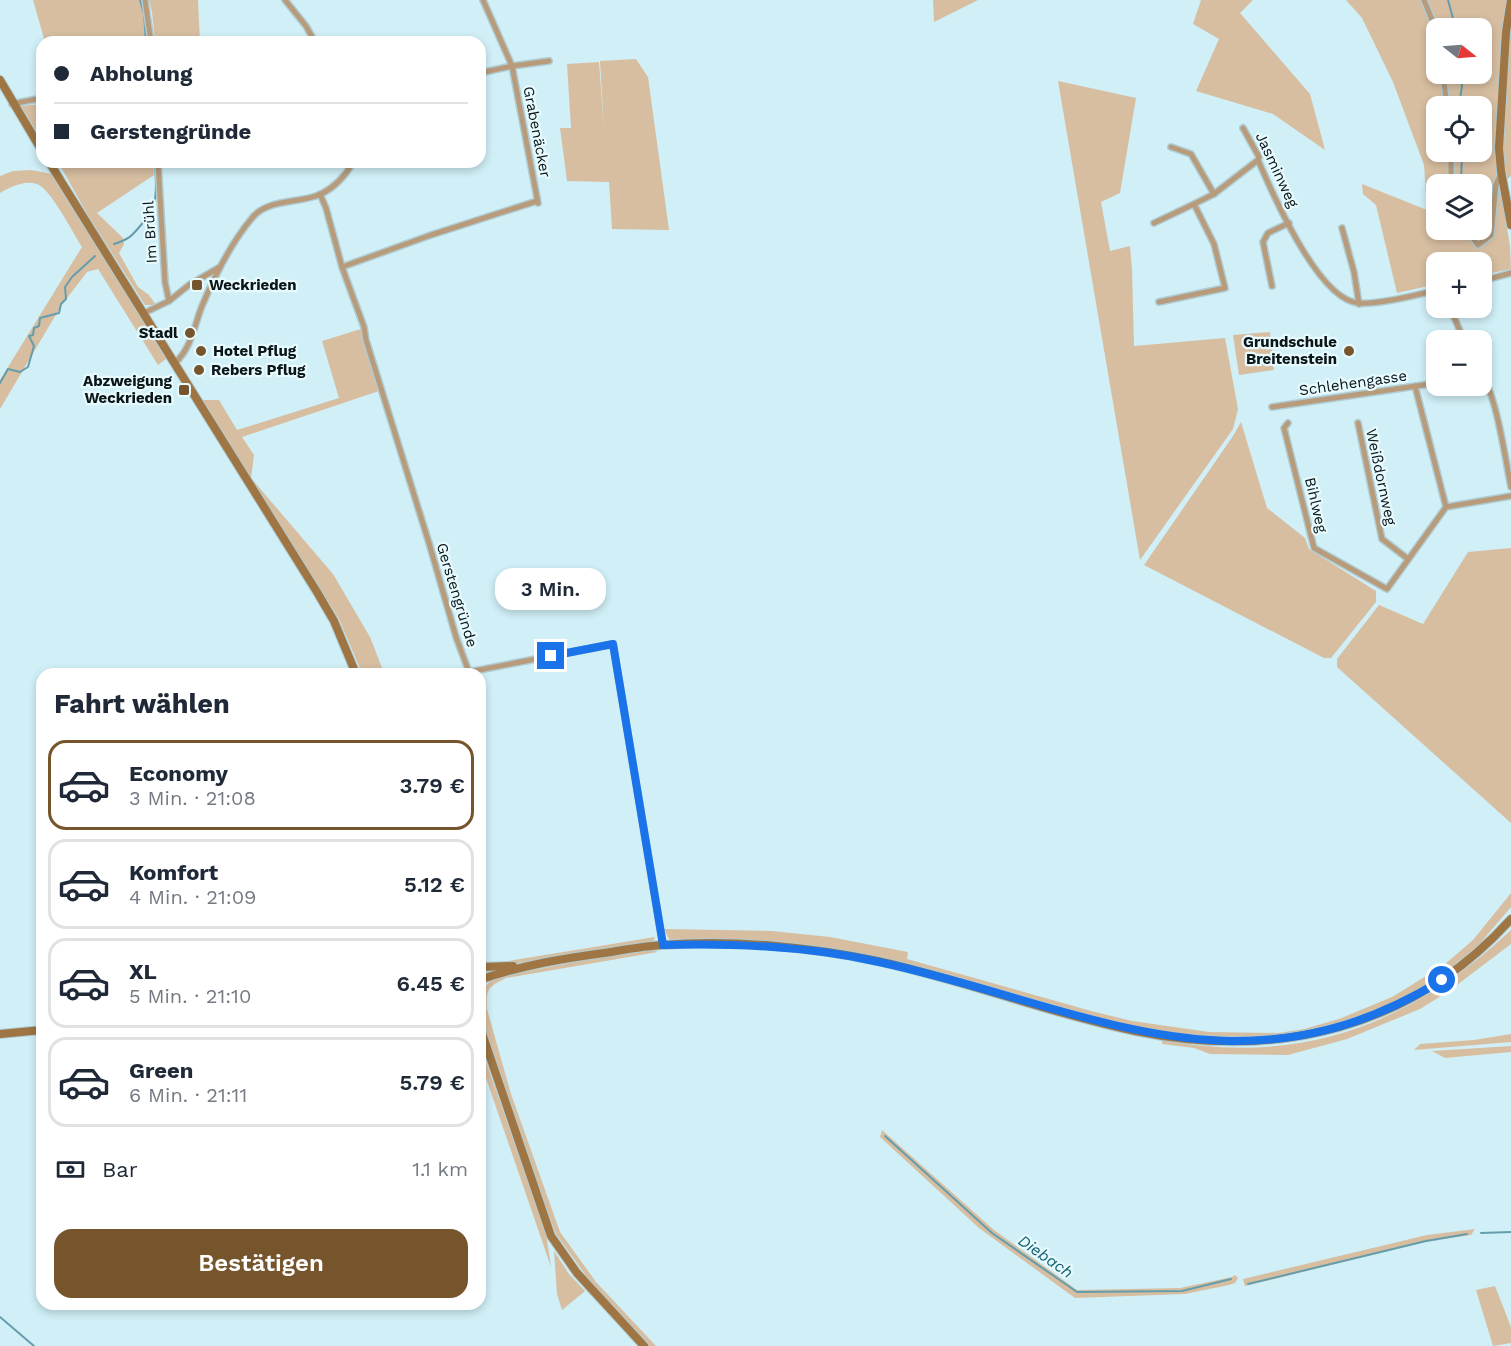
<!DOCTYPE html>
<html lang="de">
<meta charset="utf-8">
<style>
body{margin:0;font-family:"Work Sans",sans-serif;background:#f6f6f7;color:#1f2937;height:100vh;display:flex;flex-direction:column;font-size:22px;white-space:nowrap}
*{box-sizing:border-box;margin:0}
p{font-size:20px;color:#747a83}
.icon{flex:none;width:33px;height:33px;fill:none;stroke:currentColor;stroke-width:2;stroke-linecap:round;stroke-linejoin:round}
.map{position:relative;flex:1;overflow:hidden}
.sheet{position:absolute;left:36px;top:668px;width:450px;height:642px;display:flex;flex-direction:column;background:#fff;border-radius:18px;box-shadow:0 3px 9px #0003}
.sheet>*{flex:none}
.top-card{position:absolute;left:36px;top:36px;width:450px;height:132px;border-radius:18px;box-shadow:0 3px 9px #0003;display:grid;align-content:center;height:132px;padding:0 18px;background:#fff}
.needle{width:39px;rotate:107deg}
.buttons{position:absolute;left:1426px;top:18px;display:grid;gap:12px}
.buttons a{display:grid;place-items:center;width:66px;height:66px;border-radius:12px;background:#fff;box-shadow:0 3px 9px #0003;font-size:30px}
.end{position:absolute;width:27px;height:27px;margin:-14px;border:8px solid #1a73e8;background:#fff;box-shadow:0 0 0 3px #fff}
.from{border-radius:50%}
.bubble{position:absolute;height:42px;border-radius:18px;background:#fff;box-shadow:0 3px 9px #0003;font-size:20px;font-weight:600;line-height:42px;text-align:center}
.top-card b{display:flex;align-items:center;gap:21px;height:57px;font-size:22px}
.top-card b+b{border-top:2px solid #e0e1e3}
.top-card i{width:15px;height:15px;background:#1f2937}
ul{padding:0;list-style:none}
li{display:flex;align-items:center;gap:18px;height:90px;margin:0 12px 9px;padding:0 6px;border:3px solid #e0e1e3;border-radius:18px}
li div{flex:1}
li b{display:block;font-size:22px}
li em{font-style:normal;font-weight:600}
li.active{border-color:#77552c}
li>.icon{width:54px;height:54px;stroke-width:1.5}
h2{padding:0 18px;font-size:27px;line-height:72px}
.pay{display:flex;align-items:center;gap:15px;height:66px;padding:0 18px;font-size:22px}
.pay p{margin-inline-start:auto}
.button{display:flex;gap:12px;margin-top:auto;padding:12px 18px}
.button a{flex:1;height:69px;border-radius:18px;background:#77552c;color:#fff;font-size:24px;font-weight:600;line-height:69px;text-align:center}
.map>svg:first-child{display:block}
</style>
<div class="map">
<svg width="1511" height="1346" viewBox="0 0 1511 1346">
<rect width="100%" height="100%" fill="#d0eff7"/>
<g fill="#d7bea1" fill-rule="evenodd">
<polygon points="33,0 144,0 150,42 45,42"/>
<polygon points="149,0 198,0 200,42 155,42 152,12"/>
<polygon points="933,0 978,0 934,22"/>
<polygon points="1201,0 1253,0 1240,13 1310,94 1325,150 1273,114 1196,91 1219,39 1193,24"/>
<path d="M1346,0H1511V176L1500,184L1510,246L1511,269L1482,275V262H1437V284L1397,293L1376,205L1363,194L1362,184L1427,210L1424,165L1393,82L1362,18ZM1437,28H1482V74H1437ZM1437,106H1482V152H1437ZM1437,184H1482V230H1437Z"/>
<polygon points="636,59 648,77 669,230 612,229 609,182 567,181 560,128 571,128 567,64 599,62 604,130 600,61"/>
<polygon points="1058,81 1136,98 1120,193 1101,202 1110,251 1130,246 1132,269 1134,346 1225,338 1238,409 1233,429 1140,560"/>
<polygon points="42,104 42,141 21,106"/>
<polygon points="58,162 153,162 154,175 97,213 123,238 124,244 119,253 138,287 149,295 156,305 145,305 89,217"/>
<path d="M31,170L52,174L166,359L158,365L98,269L87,272L61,306L0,409V380L82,247C73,233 51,189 37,184C24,180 11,187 0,193V176L13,171Z"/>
<polygon points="361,329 379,391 242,437 254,455 251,478 333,574 370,637 384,673 362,673 339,619 202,400 219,400 237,430 339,398 322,341"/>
<polygon points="1270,332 1274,370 1239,375 1233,335"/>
<polygon points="1241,422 1267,508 1305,538 1309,549 1376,591 1376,602 1331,658 1324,658 1144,565 1233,436"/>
<polygon points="1511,548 1511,823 1337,667 1337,659 1379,605 1423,624 1468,552"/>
<polygon points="1511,893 1511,907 1477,947 1436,979 1395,1003 1334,1027 1272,1036 1242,1038 1186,1034 1133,1027 933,971 827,948 729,940 670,941 664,929 772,931 830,937 908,952 907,959 1091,1011 1132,1021 1209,1032 1279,1033 1304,1029 1339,1019 1392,997 1444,965 1473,940"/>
<path d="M1511,930V944L1449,991L1420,1009L1347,1039L1288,1055L1210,1054L1194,1048L1162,1044V1040C1301,1066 1410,1025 1511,930Z"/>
<polygon points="655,937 653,941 507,965 493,967 480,962 480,957 490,964"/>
<path d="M652,950L658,952L506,978C488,987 486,989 487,1009L511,1094L560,1232L596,1282L656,1346H649L590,1281L556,1234L538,1189L485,1029C479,1005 473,995 494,978L584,960Z"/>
<polygon points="1511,1034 1511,1042 1414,1050 1420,1044 1474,1040"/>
<polygon points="1511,1046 1511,1052 1445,1058 1432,1051"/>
<polygon points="480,1055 484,1056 546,1233 551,1267 486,1078 480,1071"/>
<polygon points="882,1130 994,1230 1077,1290 1180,1288 1232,1277 1235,1275 1238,1278 1235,1283 1229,1285 1185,1294 1075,1298 979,1228 880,1137"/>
<polygon points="1475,1229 1471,1235 1425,1242 1245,1286 1243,1279 1427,1235"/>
<polygon points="554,1251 569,1274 585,1291 562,1310 557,1294"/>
<polygon points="1495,1286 1511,1327 1511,1343 1493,1346 1476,1290"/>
</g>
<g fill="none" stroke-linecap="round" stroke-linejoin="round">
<g stroke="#649dac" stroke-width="2">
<polyline points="140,0 144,14 146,42"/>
<polyline points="1448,0 1454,22 1453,28"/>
<polyline points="1459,106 1462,86 1460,74"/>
<polyline points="1461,184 1462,152"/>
<path d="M114,244C129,239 131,237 141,225C160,203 156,190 155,162"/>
<polyline points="0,383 8,369 20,372 28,367 34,346 29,336 33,335 34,328 39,326 40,318 59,313 61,304 66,299 65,287 72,277 95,256"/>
<polyline points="885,1136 992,1233 1077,1292 1182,1291 1231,1279"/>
<polyline points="1481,1233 1511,1232"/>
<polyline points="1248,1284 1426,1241 1467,1234"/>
<polyline points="0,1317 34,1346"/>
</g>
<g stroke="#b0ccd3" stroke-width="8">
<g id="minor">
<polyline points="145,0 151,42"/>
<polyline points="285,0 306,26 315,42"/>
<polyline points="483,0 512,66 538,203"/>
<polyline points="1424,0 1435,27 1437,40"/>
<polyline points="480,73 512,66 549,61"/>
<polyline points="1443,74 1447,106"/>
<polyline points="12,104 42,98"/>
<path d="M1243,128L1259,157L1258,160C1273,195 1319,301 1359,303C1378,305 1417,295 1437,290"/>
<polyline points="1171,147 1191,154 1214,194"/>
<polyline points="1451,152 1451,184"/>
<polyline points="158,162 165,282 169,301 189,285 220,267"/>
<polyline points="320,194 326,208 342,267 364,327 366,340 429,543 456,637 469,672 613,644 663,945"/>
<polyline points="1154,223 1194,204"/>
<polyline points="1342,228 1354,272 1359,304"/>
<polyline points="1467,230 1478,245 1491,235 1496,185 1501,173"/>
<polyline points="342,267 431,235 537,201"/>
<polyline points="1482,281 1511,273"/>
<polyline points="1272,286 1263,242 1268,233 1289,223"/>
<polyline points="1159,302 1225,288 1214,244 1194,204 1214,194 1258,160"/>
<polyline points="1450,308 1464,340"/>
<polyline points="144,313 169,301"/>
<path d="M175,363C192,347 194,326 202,306C215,275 231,243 252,218C268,198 300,204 321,194C335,187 346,175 353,162"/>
<path d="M1482,375C1497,398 1505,458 1511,487"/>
<polyline points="1415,386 1446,507"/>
<polyline points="1272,407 1437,383"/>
<polyline points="1288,423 1284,428 1314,548 1387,589 1446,507 1511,496"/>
<polyline points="1358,423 1382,539 1408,559"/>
</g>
</g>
<g stroke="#b0ccd3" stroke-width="10">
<g id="secondary">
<polyline points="1511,0 1506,32 1499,148 1501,171 1511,225"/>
<polyline points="0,80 42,151"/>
<polyline points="49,162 317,592 334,621 356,674"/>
<polyline points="480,967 513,966"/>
<path d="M482,979C525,965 559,959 604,953C623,950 643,946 663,945C731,939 811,947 878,961C965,980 1048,1013 1135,1031C1276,1060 1412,1029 1511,919"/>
<polyline points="480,1020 482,1033 551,1236 577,1273 644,1346"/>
<polyline points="0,1034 42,1030"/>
</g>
</g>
<use href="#minor" stroke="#b79b7b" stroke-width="5"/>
<use href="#secondary" stroke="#9e7543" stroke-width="8"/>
</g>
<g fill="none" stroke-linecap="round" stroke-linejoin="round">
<path stroke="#1a73e8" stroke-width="8" d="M551,656L613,644L663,945C736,943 808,946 879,962C1084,1006 1239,1105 1442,980"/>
</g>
<g fill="#77552c" stroke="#e7fafe" stroke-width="2">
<rect x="191" y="279" width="12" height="12" rx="3"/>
<circle cx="190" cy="333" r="6"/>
<circle cx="201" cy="351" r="6"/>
<circle cx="1349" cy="351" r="6"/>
<circle cx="199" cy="370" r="6"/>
<rect x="178" y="384" width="12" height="12" rx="3"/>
</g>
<g text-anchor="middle" stroke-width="4.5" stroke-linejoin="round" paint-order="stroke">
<g font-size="15" fill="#0b1619" stroke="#e7fafe">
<text transform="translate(537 132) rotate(79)" y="5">Grabenäcker</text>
<text transform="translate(1277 170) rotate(65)" y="5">Jasminweg</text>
<text transform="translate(150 232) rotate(-93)" y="5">Im Brühl</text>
<text transform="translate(1353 383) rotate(-8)" y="5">Schlehengasse</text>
<text transform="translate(1381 477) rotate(78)" y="5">Weißdornweg</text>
<text transform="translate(1316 505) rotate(77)" y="5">Bihlweg</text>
<text transform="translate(457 595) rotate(73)" y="5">Gerstengründe</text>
</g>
<g font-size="15" font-weight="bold" fill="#0b1619" stroke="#e7fafe" text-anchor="start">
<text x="209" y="290">Weckrieden</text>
<text x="178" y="338" text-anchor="end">Stadl</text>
<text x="1337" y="347" text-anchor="end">Grundschule<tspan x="1337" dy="17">Breitenstein</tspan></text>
<text x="213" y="356">Hotel Pflug</text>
<text x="211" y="375">Rebers Pflug</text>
<text x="172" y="386" text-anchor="end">Abzweigung<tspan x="172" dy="17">Weckrieden</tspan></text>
</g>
<g font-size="16" font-style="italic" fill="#146272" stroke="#e7fafe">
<text transform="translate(1046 1256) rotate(35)" y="6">Diebach</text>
</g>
</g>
</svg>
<div class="buttons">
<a><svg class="needle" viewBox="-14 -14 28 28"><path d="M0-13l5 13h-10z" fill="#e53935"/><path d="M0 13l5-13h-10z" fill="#747a83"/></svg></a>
<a><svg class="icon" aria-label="locate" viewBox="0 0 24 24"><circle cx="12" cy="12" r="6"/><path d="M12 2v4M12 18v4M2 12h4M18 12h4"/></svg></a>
<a><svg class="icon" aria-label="layers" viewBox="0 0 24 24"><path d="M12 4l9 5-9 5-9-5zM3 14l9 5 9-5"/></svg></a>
<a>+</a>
<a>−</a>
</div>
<i class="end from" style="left:1442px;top:980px"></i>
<i class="end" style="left:551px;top:656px"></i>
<div class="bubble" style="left:495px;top:568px;width:111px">3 Min.</div>
<div class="top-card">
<b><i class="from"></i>Abholung</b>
<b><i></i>Gerstengründe</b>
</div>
<section class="sheet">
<h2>Fahrt wählen</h2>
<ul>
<li class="active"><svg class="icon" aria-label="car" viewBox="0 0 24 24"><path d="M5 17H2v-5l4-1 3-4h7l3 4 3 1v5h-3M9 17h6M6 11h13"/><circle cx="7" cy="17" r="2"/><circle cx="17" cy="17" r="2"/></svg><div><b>Economy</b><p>3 Min. · 21:08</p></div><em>3.79 €</em></li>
<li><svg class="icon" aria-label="car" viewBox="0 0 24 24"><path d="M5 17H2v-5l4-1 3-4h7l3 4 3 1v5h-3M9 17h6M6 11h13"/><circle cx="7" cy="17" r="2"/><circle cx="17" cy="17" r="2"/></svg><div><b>Komfort</b><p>4 Min. · 21:09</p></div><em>5.12 €</em></li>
<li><svg class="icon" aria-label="car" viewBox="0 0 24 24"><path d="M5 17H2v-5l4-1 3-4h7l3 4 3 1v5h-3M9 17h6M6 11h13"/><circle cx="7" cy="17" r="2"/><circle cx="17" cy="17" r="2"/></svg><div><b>XL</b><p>5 Min. · 21:10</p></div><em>6.45 €</em></li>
<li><svg class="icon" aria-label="car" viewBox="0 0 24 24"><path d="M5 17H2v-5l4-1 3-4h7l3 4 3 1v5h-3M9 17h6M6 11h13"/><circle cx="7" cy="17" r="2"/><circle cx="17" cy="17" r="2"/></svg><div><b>Green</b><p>6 Min. · 21:11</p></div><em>5.79 €</em></li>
</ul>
<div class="pay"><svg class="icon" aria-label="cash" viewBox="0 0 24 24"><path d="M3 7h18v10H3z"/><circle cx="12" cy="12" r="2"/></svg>Bar<p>1.1 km</p></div>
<div class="button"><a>Bestätigen</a></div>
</section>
</div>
